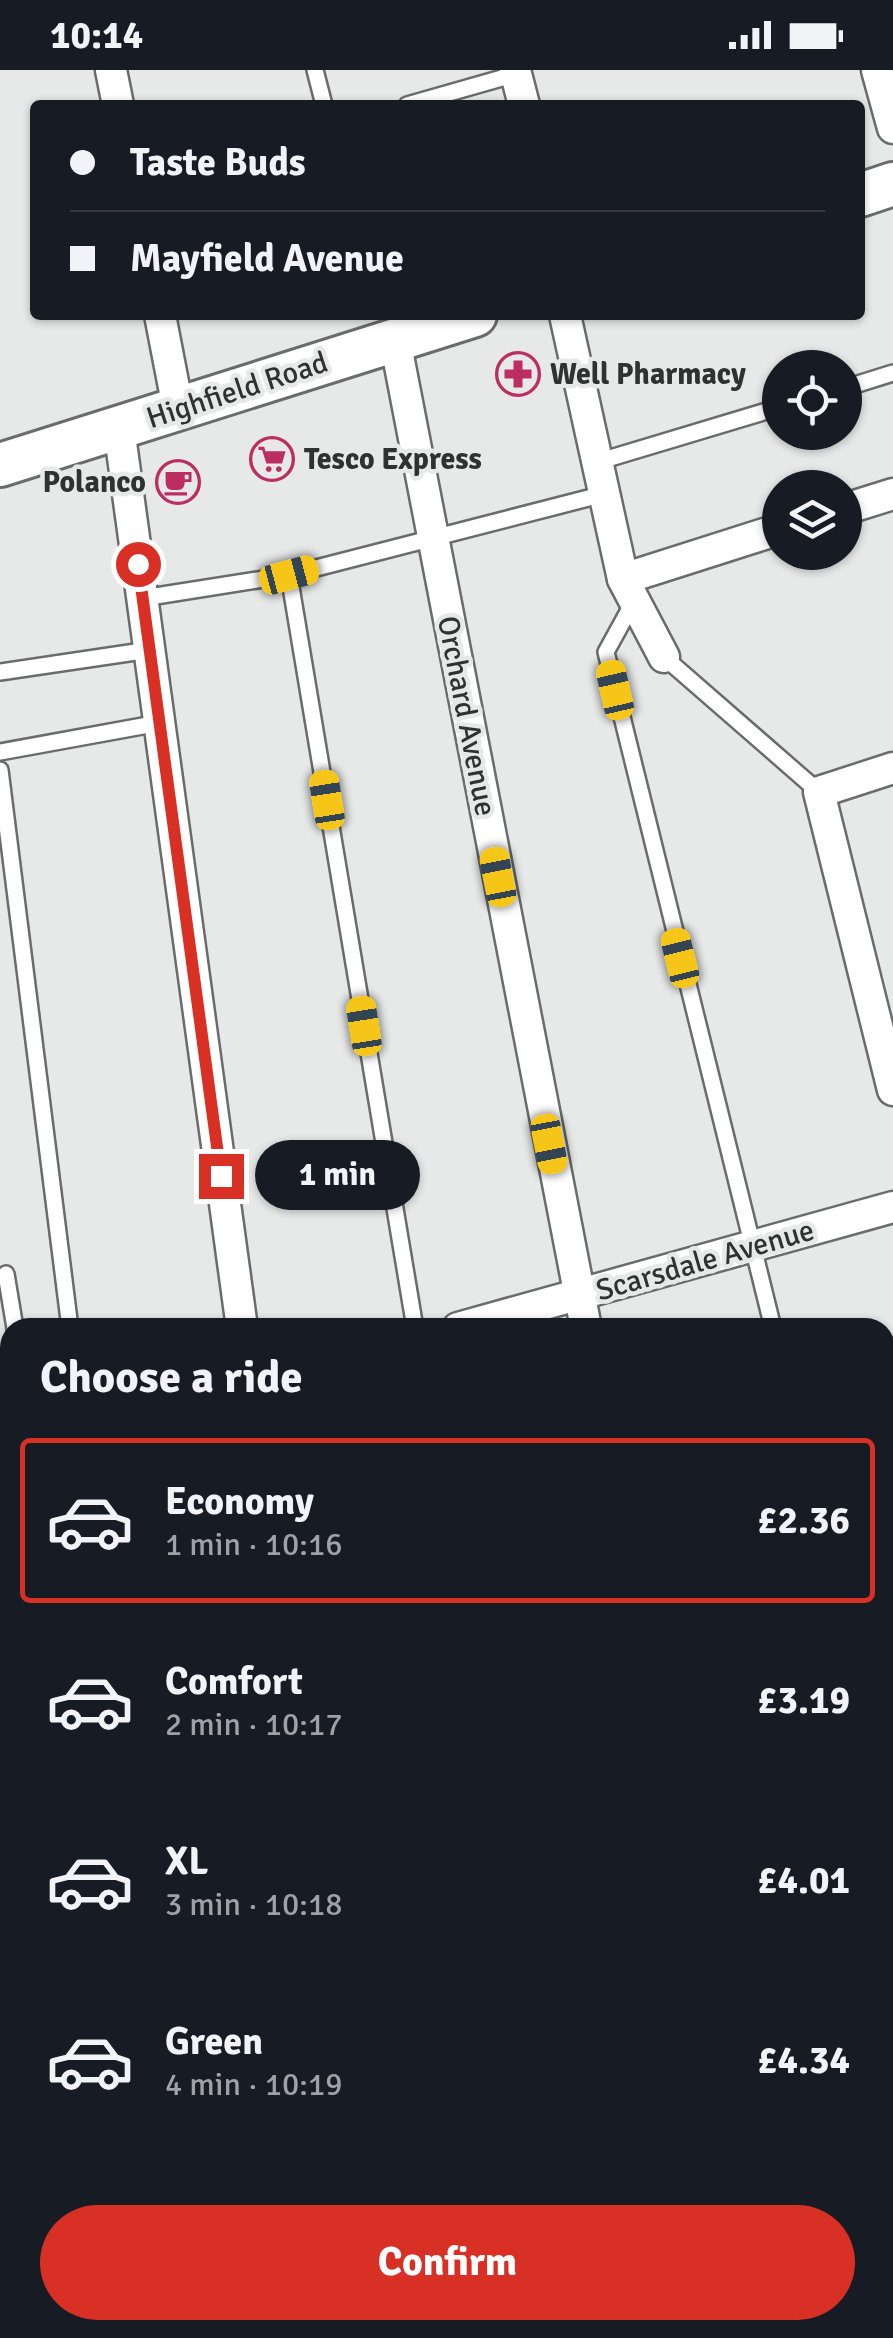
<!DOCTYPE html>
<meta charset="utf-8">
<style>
body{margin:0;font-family:Signika,sans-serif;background:#242831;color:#f1f3f6;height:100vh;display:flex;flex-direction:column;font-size:38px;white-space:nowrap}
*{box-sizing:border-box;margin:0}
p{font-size:32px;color:#9ea1a6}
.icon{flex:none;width:55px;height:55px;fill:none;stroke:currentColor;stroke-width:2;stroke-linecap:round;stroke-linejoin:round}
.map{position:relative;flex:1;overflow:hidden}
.panel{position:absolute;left:0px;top:1248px;width:895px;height:1022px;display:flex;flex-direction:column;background:#171b24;border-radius:30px 30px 0 0;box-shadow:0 2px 8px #0004}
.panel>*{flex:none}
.banner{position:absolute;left:30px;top:30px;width:835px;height:220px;border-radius:10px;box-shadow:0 2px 8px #0004;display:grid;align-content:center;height:220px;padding:0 40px;background:#171b24}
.fabs{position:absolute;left:762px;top:280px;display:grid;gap:20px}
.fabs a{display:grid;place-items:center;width:100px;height:100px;border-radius:50%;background:#171b24;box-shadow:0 2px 8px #0004;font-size:50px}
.end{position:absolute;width:45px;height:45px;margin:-22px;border:12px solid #d93025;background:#fff;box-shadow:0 0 0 5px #fff}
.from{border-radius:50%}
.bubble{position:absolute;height:70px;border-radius:35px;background:#171b24;box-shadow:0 2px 8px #0004;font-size:32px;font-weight:700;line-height:70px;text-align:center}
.car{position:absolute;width:30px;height:60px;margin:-30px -15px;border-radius:12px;box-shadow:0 0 8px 2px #0007;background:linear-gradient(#f5c518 24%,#345 0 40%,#f5c518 0 76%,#345 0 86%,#f5c518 0)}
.banner b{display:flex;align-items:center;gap:35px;height:95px;font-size:38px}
.banner b+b{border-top:2px solid #363941}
.banner i{width:25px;height:25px;background:#f1f3f6}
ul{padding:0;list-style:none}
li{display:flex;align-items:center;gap:30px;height:165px;margin:0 20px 15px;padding:0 20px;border:5px solid transparent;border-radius:10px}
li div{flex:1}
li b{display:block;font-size:38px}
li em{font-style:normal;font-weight:700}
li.current{border-color:#d93025}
li>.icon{width:90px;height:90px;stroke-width:1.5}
h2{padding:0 40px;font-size:45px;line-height:120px}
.primary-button{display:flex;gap:20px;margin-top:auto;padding:20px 40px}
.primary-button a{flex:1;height:115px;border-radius:60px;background:#d93025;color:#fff;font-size:40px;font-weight:700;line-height:115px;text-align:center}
.status{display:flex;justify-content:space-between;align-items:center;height:70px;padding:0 50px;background:#171b24;direction:ltr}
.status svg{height:28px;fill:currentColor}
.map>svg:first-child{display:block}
</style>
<div class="status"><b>10:14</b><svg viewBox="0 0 49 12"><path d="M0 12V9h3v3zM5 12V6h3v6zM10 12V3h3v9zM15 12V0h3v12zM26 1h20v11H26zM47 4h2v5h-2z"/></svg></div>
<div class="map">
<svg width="893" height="2268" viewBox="0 0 893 2268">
<defs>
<pattern id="grass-tufts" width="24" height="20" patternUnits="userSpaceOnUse" patternTransform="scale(2.5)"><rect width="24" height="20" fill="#88c79d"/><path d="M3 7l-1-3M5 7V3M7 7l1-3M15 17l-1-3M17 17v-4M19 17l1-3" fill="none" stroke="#70a281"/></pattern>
</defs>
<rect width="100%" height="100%" fill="#e6e9e7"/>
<polygon fill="url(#grass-tufts)" points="10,1867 10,1967 0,1969 0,1870"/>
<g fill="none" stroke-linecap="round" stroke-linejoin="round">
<g stroke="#696c6a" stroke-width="20">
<g id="lane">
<polyline points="315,0 324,35"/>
<polyline points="407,35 516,4"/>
<polyline points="845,318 893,303"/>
<polyline points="597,392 780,337"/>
<polyline points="289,505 415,1258"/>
<polyline points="143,528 289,505 604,424"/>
<polyline points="634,531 606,582 773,1258"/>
<polyline points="664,587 819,722"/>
<polyline points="0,602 149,580"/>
<polyline points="0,682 159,653"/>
<polyline points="0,700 70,1258"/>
<polyline points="6,1204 15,1258"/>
<polyline points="885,1716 893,1749"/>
</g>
</g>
<g stroke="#696c6a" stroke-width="35">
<g id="street">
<polyline points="111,0 118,35"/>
<polyline points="515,0 524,35"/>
<polyline points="877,0 893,58"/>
<polyline points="160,245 178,338"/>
<polyline points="565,245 623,509 664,587"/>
<polyline points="395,270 586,1258"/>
<polyline points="119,358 242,1258"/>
<polyline points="845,439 893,424"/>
<polyline points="623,509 780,459"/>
<polyline points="893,698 819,722 893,1020"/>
<polyline points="458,1258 893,1137"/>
<polyline points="0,1387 10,1384"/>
<polyline points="885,1840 893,1840"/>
<polyline points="0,1859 10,1857"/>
<polyline points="0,2004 10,2001"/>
<polyline points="885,2031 893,2060"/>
<polyline points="627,2260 629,2268"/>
<polyline points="351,2268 383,2260"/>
</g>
</g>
<g stroke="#696c6a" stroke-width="48">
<g id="secondary">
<polyline points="860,125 893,114"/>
<polyline points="0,395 475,245"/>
</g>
</g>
<use href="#lane" stroke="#fff" stroke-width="15"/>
<use href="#street" stroke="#fff" stroke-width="30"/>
<use href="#secondary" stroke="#fff" stroke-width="42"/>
</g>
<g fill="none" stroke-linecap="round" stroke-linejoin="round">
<polyline stroke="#d93025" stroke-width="12" points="138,494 221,1106"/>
</g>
<defs>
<g id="pharmacy-ring" transform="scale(2.25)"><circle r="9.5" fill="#e6e9e7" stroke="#bc2e60" stroke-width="1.5"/><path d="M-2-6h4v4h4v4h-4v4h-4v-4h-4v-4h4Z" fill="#bc2e60"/></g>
<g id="supermarket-ring" transform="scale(2.25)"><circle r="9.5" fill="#e6e9e7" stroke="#bc2e60" stroke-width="1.5"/><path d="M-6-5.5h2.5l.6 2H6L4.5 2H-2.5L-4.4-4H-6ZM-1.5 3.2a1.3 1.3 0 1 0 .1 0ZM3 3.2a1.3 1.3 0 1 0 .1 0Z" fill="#bc2e60"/></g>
<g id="cafe-ring" transform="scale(2.25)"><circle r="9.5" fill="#e6e9e7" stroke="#bc2e60" stroke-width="1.5"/><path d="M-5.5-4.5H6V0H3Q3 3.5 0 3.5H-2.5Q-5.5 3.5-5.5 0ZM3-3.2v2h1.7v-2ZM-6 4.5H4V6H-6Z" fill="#bc2e60"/></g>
</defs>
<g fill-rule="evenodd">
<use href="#pharmacy-ring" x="518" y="304"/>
<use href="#supermarket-ring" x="272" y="389"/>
<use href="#cafe-ring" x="178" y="412"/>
</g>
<g text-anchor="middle" stroke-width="9" stroke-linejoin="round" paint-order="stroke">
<g font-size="30" font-weight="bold" fill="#303131" stroke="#e6e9e7" text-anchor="start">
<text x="550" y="314">Well Pharmacy</text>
<text x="304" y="399">Tesco Express</text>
<text x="146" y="422" text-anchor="end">Polanco</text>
</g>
<g font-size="30" fill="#303131" stroke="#e6e9e7">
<text transform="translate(237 320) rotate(-18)" y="10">Highfield Road</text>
<text transform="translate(467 646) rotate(79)" y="10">Orchard Avenue</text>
<text transform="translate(705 1190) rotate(-16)" y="10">Scarsdale Avenue</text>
</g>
</g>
</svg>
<div class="fabs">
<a><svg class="icon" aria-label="locate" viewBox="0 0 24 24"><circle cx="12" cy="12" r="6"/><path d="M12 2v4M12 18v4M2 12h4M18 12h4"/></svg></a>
<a><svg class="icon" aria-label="layers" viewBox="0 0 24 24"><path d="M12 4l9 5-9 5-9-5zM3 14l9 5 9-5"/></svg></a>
</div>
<i class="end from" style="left:138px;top:494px"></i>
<i class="end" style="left:221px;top:1106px"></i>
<div class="bubble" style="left:255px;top:1070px;width:165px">1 min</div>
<i class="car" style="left:289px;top:505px;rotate:75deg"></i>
<i class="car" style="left:615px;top:620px;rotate:347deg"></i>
<i class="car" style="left:327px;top:730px;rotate:351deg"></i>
<i class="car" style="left:498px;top:807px;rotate:349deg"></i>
<i class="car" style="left:680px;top:888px;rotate:346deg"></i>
<i class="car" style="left:364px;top:956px;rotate:351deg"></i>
<i class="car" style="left:549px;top:1074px;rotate:169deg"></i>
<div class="banner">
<b><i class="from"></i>Taste Buds</b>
<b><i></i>Mayfield Avenue</b>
</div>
<section class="panel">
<h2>Choose a ride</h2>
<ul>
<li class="current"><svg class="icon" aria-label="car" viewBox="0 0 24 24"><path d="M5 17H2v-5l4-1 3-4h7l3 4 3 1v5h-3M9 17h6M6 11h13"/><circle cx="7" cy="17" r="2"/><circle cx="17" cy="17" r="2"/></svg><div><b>Economy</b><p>1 min · 10:16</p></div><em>£2.36</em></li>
<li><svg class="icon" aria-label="car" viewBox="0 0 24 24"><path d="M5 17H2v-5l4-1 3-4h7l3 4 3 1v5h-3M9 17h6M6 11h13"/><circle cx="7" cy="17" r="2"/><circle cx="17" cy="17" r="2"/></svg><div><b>Comfort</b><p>2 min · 10:17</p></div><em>£3.19</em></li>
<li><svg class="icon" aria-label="car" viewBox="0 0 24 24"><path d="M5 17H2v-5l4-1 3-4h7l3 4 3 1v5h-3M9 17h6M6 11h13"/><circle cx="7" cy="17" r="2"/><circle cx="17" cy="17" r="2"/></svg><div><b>XL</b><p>3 min · 10:18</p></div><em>£4.01</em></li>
<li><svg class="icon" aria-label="car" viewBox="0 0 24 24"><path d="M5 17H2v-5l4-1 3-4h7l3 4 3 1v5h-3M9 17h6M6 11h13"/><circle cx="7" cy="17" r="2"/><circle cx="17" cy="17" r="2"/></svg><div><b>Green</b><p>4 min · 10:19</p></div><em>£4.34</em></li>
</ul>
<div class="primary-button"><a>Confirm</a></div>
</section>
</div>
